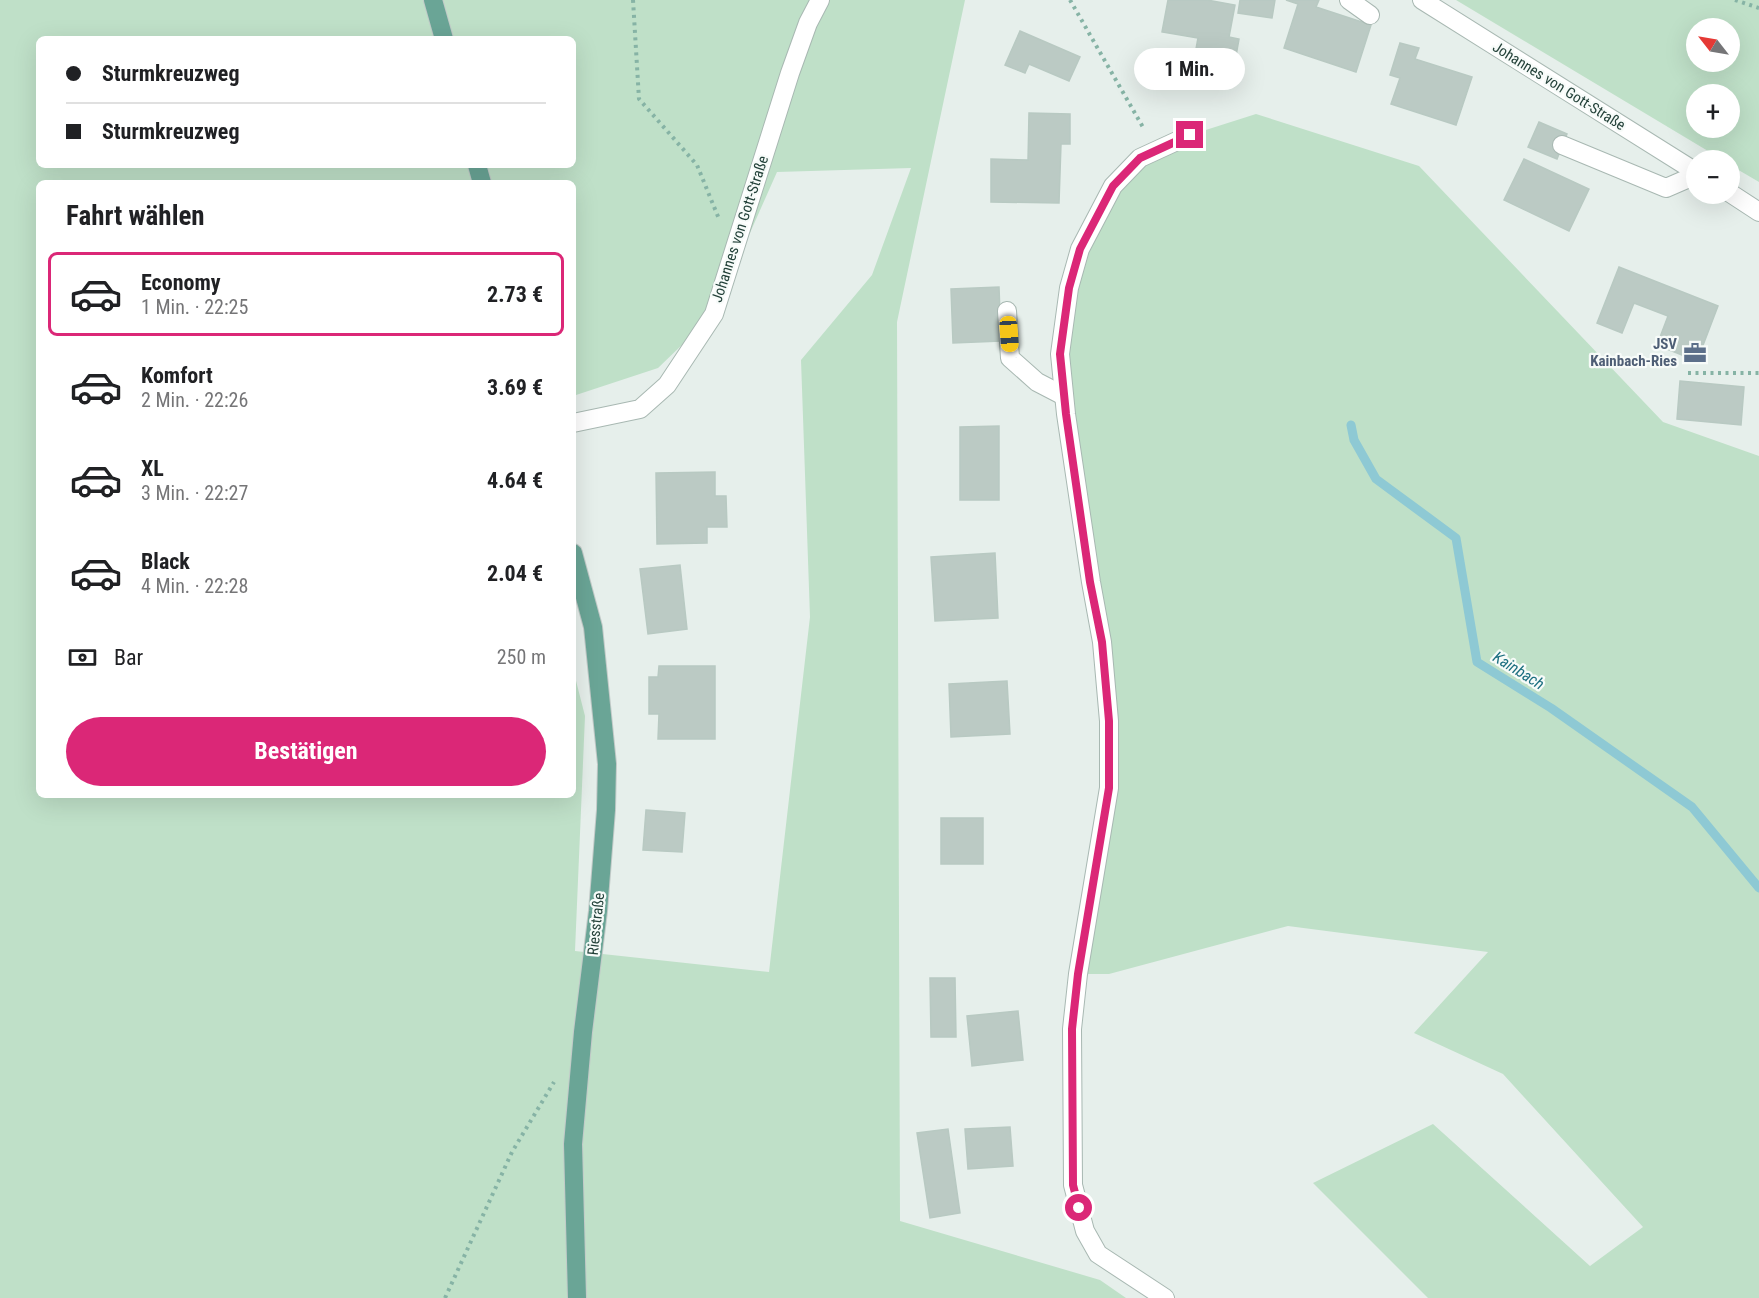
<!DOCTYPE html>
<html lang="de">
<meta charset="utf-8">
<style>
body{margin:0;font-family:"Roboto Condensed",sans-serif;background:#f2f2f2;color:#202124;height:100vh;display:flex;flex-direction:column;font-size:22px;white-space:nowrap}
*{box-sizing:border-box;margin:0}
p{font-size:20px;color:#757577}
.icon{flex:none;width:33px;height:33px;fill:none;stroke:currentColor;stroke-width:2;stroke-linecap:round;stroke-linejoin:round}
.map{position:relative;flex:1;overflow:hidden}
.panel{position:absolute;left:36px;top:180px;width:540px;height:618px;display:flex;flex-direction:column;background:#fff;border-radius:9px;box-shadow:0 6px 24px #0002}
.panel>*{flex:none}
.banner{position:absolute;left:36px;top:36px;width:540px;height:132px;border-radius:9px;box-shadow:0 6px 24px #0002;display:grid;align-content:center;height:132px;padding:0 30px;background:#fff}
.needle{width:39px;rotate:301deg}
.buttons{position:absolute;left:1686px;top:18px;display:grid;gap:12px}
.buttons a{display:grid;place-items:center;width:54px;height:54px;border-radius:50%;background:#fff;box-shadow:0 6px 24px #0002;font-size:30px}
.end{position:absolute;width:27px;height:27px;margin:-14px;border:8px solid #db2777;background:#fff;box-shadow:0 0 0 3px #fff}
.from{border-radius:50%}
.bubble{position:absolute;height:42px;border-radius:21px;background:#fff;box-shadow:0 6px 24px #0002;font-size:20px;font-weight:700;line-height:42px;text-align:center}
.car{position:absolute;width:18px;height:36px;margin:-18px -9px;border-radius:8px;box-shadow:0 0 4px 2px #0007;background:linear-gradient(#f5c518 24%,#345 0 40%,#f5c518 0 76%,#345 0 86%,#f5c518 0)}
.banner b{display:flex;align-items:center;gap:21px;height:57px;font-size:22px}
.banner b+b{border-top:2px solid #e0e0e0}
.banner i{width:15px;height:15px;background:#202124}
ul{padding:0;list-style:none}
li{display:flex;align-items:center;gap:18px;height:84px;margin:0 12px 9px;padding:0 18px;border:3px solid transparent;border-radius:9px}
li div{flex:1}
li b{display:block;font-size:22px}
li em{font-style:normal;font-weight:700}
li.selected{border-color:#db2777}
li>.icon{width:54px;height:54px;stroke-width:1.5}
h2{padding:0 30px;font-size:27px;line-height:72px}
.pay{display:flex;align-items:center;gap:15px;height:66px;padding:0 30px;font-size:22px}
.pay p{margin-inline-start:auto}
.cta{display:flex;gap:12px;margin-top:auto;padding:12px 30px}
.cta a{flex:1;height:69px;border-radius:36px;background:#db2777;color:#fff;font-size:24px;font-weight:700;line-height:69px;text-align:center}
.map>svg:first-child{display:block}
</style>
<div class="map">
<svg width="1759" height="1298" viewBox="0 0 1759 1298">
<rect width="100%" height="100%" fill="#e6efeb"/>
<g fill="#bfe0c8" fill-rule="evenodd">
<path d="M0,0H965L897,322L900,1221L1100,1280L1126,1298H0ZM39,39H573V165H39ZM911,168L872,275L801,360L810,617L769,972L575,951L585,716L573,669V795H39V183H573V396L658,368L714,314L777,172Z"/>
<path d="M1456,0H1759V182L1730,165V160H1723ZM1730,28V62H1696V28ZM1696,94H1730V128H1696Z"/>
<polygon points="1256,114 1419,166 1663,422 1759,456 1759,1298 1428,1298 1313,1183 1433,1124 1590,1266 1643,1227 1503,1074 1414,1033 1488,952 1288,926 1109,974 1078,974 1109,721 1066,414 1069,288 1113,186 1190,135"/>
</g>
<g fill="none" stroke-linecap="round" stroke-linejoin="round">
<polyline stroke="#8ec9d4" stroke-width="9" points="1351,425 1354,440 1376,479 1456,538 1477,662 1551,708 1692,807 1759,888"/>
</g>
<g fill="#bbcac4" stroke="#b8c9c2" stroke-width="1.5">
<polygon points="1168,0 1207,0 1235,5 1229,37 1239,39 1234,67 1194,60 1198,38 1162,32"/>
<polygon points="1240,0 1275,0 1272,18 1238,13"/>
<polygon points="1286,0 1319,0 1316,7 1371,25 1356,72 1284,48 1298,4"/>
<polygon points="1020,31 1080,57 1069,81 1029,64 1025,73 1005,65"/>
<polygon points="1400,43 1419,48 1415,59 1472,77 1456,125 1391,104 1400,78 1390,75"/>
<polygon points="1029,113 1070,114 1070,144 1061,144 1059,203 991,202 991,159 1028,160"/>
<polygon points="1539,122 1567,134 1557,159 1528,147"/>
<polygon points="1524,159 1589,189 1569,231 1504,200"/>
<polygon points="1619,267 1718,306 1697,361 1657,345 1668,316 1634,303 1622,333 1597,323"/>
<polygon points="999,287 1001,341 953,343 951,289"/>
<polygon points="1680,381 1744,387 1741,425 1677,419"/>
<polygon points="999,426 999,500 960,500 960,427"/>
<polygon points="715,472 715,496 726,496 727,527 707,527 707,543 657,544 656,473"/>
<polygon points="995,553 998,618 935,621 931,557"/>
<polygon points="680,565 687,629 648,634 640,569"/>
<polygon points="659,666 715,666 715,739 658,739 659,714 649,714 649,677 658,677"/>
<polygon points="1007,681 1010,734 951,737 949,684"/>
<polygon points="646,810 685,813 682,852 643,850"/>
<rect x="941" y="818" width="42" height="46"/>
<polygon points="930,978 955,978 956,1037 931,1037"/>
<polygon points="1018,1011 1023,1060 972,1066 967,1016"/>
<polygon points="1010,1127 1013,1166 968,1169 965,1129"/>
<polygon points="948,1129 960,1213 930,1218 917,1133"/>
</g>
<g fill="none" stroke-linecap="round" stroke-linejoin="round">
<g stroke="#a8b8b2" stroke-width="20">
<g id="minor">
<polyline points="1349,0 1370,15"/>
<polyline points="1422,0 1696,172"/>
<polyline points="1562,145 1666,188 1696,175"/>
<polyline points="1730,193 1759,212"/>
<polyline points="1007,311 1010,358 1037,382 1064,396"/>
<polyline points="573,423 640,409 667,385 714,314 790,73 808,23 820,0"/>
<polyline points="1165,1298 1098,1254 1085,1231 1073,1185 1072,1029 1078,974 1109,788 1109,721 1102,642 1091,582 1066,414 1060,354 1069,288 1080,249 1113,186 1140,158 1190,135"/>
</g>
</g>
<g stroke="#c2cac8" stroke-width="20">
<g id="major">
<polyline points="433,0 444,39"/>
<polyline points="477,165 482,183"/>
<polyline points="573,553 593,627 607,764 606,810 598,911 583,1032 573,1144 577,1298"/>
</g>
</g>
<g stroke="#86b3a5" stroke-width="4" stroke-dasharray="3 4.5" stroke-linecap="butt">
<polyline points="633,0 639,99 697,165 719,219"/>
<polyline points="1070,0 1144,129"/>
<polyline points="1735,0 1759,8"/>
<polyline points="1688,373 1759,373"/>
<polyline points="445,1298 512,1152 554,1082"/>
</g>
<use href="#minor" stroke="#fff" stroke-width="18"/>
<use href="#major" stroke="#6aa596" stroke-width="18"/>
</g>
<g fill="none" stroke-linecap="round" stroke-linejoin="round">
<polyline stroke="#db2777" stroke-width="8" points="1079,1208 1073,1185 1072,1029 1078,974 1109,788 1109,721 1102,642 1090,582 1066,414 1060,354 1069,288 1080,249 1113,186 1140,158 1190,135"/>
</g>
<defs>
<g id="office-bare" transform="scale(1.8)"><path d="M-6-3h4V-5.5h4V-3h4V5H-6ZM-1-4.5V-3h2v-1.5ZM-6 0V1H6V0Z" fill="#5c6f8a" stroke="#f7fbf9" stroke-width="2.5" paint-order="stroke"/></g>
</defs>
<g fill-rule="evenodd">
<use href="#office-bare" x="1695" y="353"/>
</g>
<g text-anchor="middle" stroke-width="4.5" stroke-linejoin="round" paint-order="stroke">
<g font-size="15" fill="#24423a" stroke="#f7fbf9">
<text transform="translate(1559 86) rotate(32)" y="5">Johannes von Gott-Straße</text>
<text transform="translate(740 229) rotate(-72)" y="5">Johannes von Gott-Straße</text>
<text transform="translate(596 924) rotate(-84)" y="5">Riesstraße</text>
</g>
<g font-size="15" font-weight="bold" fill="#4e5e75" stroke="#f7fbf9" text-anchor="end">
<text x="1677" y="349">JSV<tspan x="1677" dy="17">Kainbach-Ries</tspan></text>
</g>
<g font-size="16" font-style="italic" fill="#1c6f80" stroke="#f7fbf9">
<text transform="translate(1519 670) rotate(32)" y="6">Kainbach</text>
</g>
</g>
</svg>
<div class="buttons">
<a><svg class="needle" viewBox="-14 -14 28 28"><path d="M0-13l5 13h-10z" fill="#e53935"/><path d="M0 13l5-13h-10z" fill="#757577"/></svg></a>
<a>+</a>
<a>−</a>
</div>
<i class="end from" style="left:1079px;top:1208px"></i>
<i class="end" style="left:1190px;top:135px"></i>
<div class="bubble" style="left:1134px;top:48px;width:111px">1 Min.</div>
<i class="car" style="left:1009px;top:334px;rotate:176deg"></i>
<div class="banner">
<b><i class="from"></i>Sturmkreuzweg</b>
<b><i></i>Sturmkreuzweg</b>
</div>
<section class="panel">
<h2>Fahrt wählen</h2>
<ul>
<li class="selected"><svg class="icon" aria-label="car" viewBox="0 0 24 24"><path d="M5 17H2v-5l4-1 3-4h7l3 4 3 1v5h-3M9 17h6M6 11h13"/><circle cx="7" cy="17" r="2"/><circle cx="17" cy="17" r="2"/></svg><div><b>Economy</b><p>1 Min. · 22:25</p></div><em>2.73 €</em></li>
<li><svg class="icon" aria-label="car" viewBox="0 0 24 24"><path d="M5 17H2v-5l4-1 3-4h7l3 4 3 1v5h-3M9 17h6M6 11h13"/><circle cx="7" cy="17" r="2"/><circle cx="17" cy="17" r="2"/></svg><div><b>Komfort</b><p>2 Min. · 22:26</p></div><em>3.69 €</em></li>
<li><svg class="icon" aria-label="car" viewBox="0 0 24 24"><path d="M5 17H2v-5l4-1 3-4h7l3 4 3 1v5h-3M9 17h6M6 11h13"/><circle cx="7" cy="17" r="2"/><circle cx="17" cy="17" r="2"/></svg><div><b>XL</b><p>3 Min. · 22:27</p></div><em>4.64 €</em></li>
<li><svg class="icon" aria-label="car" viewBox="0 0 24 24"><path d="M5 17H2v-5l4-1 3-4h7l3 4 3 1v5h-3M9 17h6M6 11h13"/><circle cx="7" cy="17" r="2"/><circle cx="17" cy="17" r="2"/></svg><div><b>Black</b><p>4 Min. · 22:28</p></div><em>2.04 €</em></li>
</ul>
<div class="pay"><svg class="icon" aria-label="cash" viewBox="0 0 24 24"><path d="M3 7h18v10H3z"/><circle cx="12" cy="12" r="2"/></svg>Bar<p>250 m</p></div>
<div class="cta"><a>Bestätigen</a></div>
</section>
</div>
